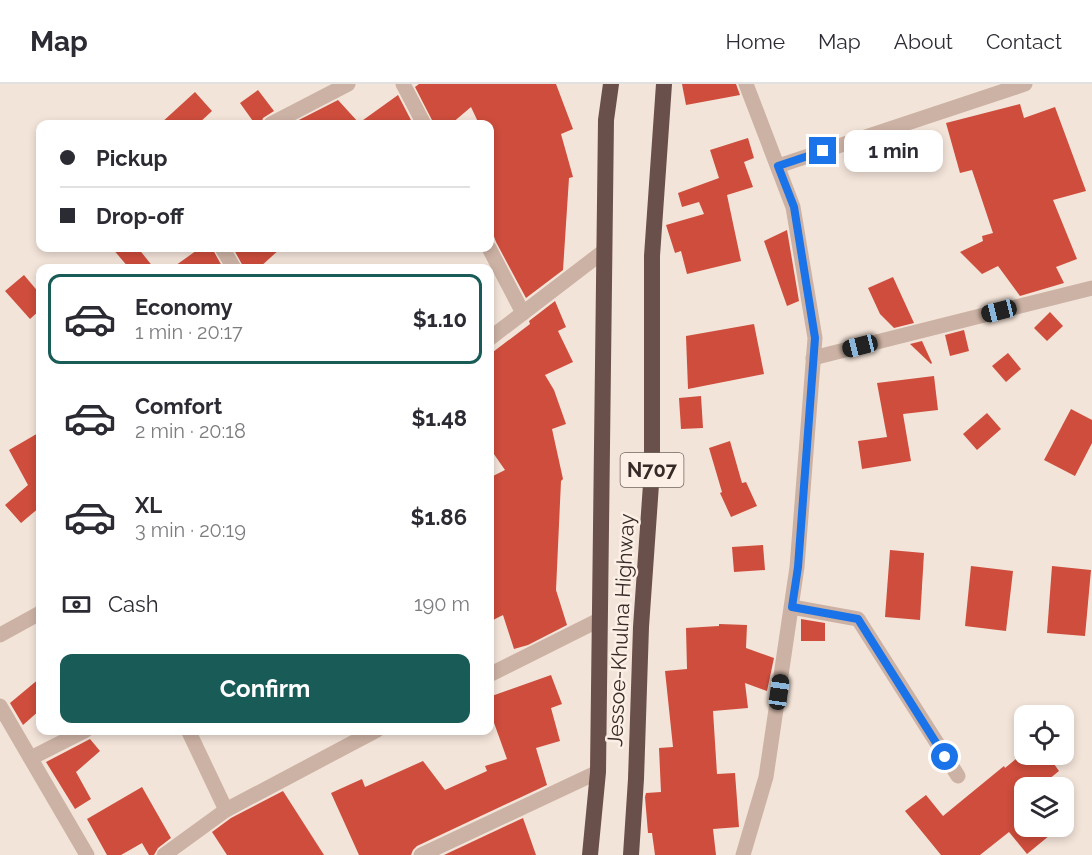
<!DOCTYPE html>
<meta charset="utf-8">
<style>
body{margin:0;font-family:Raleway,sans-serif;background:#f2f2f3;color:#2b2b33;height:100vh;display:flex;flex-direction:column;font-size:22px;white-space:nowrap}
*{box-sizing:border-box;margin:0}
p{font-size:20px;color:#7c7c81}
.icon{flex:none;width:33px;height:33px;fill:none;stroke:currentColor;stroke-width:2;stroke-linecap:round;stroke-linejoin:round}
.map{position:relative;flex:1;overflow:hidden}
.details{position:absolute;left:36px;top:180px;width:458px;height:471px;display:flex;flex-direction:column;background:#fff;border-radius:12px;box-shadow:0 3px 9px #0003}
.details>*{flex:none}
.top-card{position:absolute;left:36px;top:36px;width:458px;height:132px;border-radius:12px;box-shadow:0 3px 9px #0003;display:grid;align-content:center;height:132px;padding:0 24px;background:#fff}
.buttons{position:absolute;left:1014px;top:621px;display:grid;gap:12px}
.buttons a{display:grid;place-items:center;width:60px;height:60px;border-radius:12px;background:#fff;box-shadow:0 3px 9px #0003;font-size:30px}
.end{position:absolute;width:27px;height:27px;margin:-14px;border:8px solid #1a73e8;background:#fff;box-shadow:0 0 0 3px #fff}
.from{border-radius:50%}
.bubble{position:absolute;height:42px;border-radius:12px;background:#fff;box-shadow:0 3px 9px #0003;font-size:20px;font-weight:700;line-height:42px;text-align:center}
.car{position:absolute;width:18px;height:36px;margin:-18px -9px;border-radius:8px;box-shadow:0 0 4px 2px #0007;background:linear-gradient(#222 24%,#8ab4d8 0 40%,#222 0 76%,#8ab4d8 0 86%,#222 0)}
.top-card b{display:flex;align-items:center;gap:21px;height:57px;font-size:22px}
.top-card b+b{border-top:2px solid #e1e1e2}
.top-card i{width:15px;height:15px;background:#2b2b33}
ul{padding:10px 0 0;list-style:none}
li{display:flex;align-items:center;gap:18px;height:90px;margin:0 12px 9px;padding:0 12px;border:3px solid transparent;border-radius:12px}
li div{flex:1}
li b{display:block;font-size:22px}
li em{font-style:normal;font-weight:700}
li.active{border-color:#195b57}
li>.icon{width:54px;height:54px;stroke-width:1.5}
.pay{display:flex;align-items:center;gap:15px;height:66px;padding:0 24px;font-size:22px}
.pay p{margin-inline-start:auto}
.button{display:flex;gap:12px;margin-top:auto;padding:12px 24px}
.button a{flex:1;height:69px;border-radius:12px;background:#195b57;color:#fff;font-size:24px;font-weight:700;line-height:69px;text-align:center}
header{display:flex;align-items:center;gap:36px;box-sizing:border-box;height:84px;padding:0 30px;background:#fff;border-bottom:2px solid #e1e1e2}
header strong{font-size:28px}
nav{display:flex;gap:33px;margin-inline-start:auto;font-size:21px}
.map>svg:first-child{display:block}
</style>
<header>
<strong>Map</strong>
<nav><a>Home</a><a>Map</a><a>About</a><a>Contact</a></nav>
</header>
<div class="map">
<svg width="1092" height="771" viewBox="0 0 1092 771">
<rect width="100%" height="100%" fill="#f3e4d9"/>
<g fill="#ce4d3c">
<polygon points="419,0 556,0 573,45 561,50 573,93 569,94 563,186 526,214 496,158 489,139 489,40 479,40 471,23 451,40 434,40 415,3"/>
<polygon points="682,0 736,0 740,11 686,21"/>
<polygon points="258,6 274,27 263,34 261,40 255,40 240,19"/>
<polygon points="195,8 212,27 198,40 160,40"/>
<polygon points="398,11 413,40 291,40 338,16 359,39"/>
<polygon points="1020,20 1024,34 1055,23 1086,107 1053,116 1077,175 1056,183 1064,199 1020,212 998,182 982,190 960,168 983,157 982,152 993,149 972,86 960,89 946,39"/>
<polygon points="748,54 754,74 744,78 753,103 727,111 741,177 687,190 681,167 675,169 666,141 704,130 699,118 682,123 678,109 719,94 710,66"/>
<polygon points="787,146 799,217 787,222 764,157"/>
<polygon points="112,164 138,164 154,184 129,184"/>
<polygon points="200,164 212,164 223,184 172,184"/>
<polygon points="233,164 281,164 259,184 244,184"/>
<polygon points="24,191 40,210 40,226 30,235 5,207"/>
<polygon points="893,193 914,239 894,244 880,230 868,204"/>
<polygon points="555,217 566,243 558,247 573,278 545,291 554,306 566,340 552,345 563,395 561,397 556,506 567,541 528,561 514,565 503,531 489,538 489,394 505,386 489,363 489,271 530,240 529,237"/>
<polygon points="1050,228 1063,242 1047,257 1034,244"/>
<polygon points="754,240 764,290 688,305 686,252"/>
<polygon points="964,246 969,267 950,272 945,251"/>
<polygon points="922,257 932,279 931,280 910,260"/>
<polygon points="1008,269 1021,285 1006,298 992,282"/>
<polygon points="934,292 938,326 903,330 911,377 862,385 858,357 887,353 877,299"/>
<polygon points="701,312 703,344 681,345 679,314"/>
<polygon points="1071,325 1092,336 1092,359 1075,392 1044,376"/>
<polygon points="987,329 1001,345 977,366 963,350"/>
<polygon points="40,348 40,423 21,439 5,421 28,401 9,366"/>
<polygon points="730,357 742,399 746,398 757,422 731,433 720,409 722,408 709,364"/>
<polygon points="763,461 765,486 734,488 732,463"/>
<polygon points="890,466 924,469 920,536 885,533"/>
<polygon points="971,482 1013,487 1006,547 965,542"/>
<polygon points="1052,482 1091,486 1085,552 1047,549"/>
<polygon points="801,535 825,539 825,557 801,557"/>
<polygon points="719,540 747,541 746,564 774,574 767,607 745,599 748,624 713,627 717,690 735,689 739,743 713,745 716,771 655,771 652,749 648,749 645,713 646,709 661,708 659,664 673,663 665,587 687,585 686,544 719,542"/>
<polygon points="551,591 562,620 551,624 560,657 536,664 547,701 417,762 413,766 411,771 359,771 331,709 362,695 365,703 423,677 445,706 487,687 485,682 507,675 489,625 489,613"/>
<polygon points="40,594 40,626 23,641 10,619"/>
<polygon points="90,655 100,667 76,688 91,715 75,725 46,678"/>
<polygon points="1022,670 1047,670 1059,687 1038,704 1024,704 1024,742 1061,742 1027,770 1009,748 980,771 941,771 905,727 926,711 943,732 1004,682 1005,684"/>
<polygon points="142,703 171,754 158,764 154,771 149,771 142,759 121,771 107,771 87,735"/>
<polygon points="283,707 324,771 227,771 212,748 231,734"/>
<polygon points="523,734 536,771 444,771"/>
</g>
<g fill="none" stroke-linecap="round" stroke-linejoin="round">
<g stroke="#ccb2a4" stroke-width="15">
<polyline points="403,0 424,40"/>
<polyline points="271,40 348,0"/>
<polyline points="778,82 1025,0"/>
<polyline points="222,164 234,184"/>
<polyline points="489,164 523,229"/>
<polyline points="489,255 604,167"/>
<polyline points="813,274 1092,204"/>
<polyline points="792,523 858,535 958,692"/>
<polyline points="0,551 40,529"/>
<polyline points="489,591 599,536"/>
<polyline points="0,622 87,771"/>
<polyline points="188,646 226,726"/>
<polyline points="31,674 86,646"/>
<polyline points="164,771 226,726 377,646"/>
<polyline points="421,771 598,688"/>
<polyline points="743,771 766,693 797,483 815,254 793,123 746,0"/>
</g>
<g stroke="#6a504a" stroke-width="16">
<polyline points="590,771 598,688 606,36 611,0"/>
<polyline points="631,771 636,695 641,543 652,386 652,172 664,0"/>
</g>
</g>
<g fill="none" stroke-linecap="round" stroke-linejoin="round">
<polyline stroke="#1a73e8" stroke-width="8" points="823,67 778,82 794,123 815,254 798,483 792,523 858,535 945,673"/>
</g>
<g text-anchor="middle" stroke-width="5" stroke-linejoin="round" paint-order="stroke">
<rect fill="#fbefe6" stroke="#726560" stroke-width="1.5" x="620.5" y="369" width="63" height="34" rx="4.5"/>
<g font-size="20" font-weight="bold" fill="#372a27">
<text x="652" y="393">N707</text>
</g>
<g font-size="21" fill="#372a27" stroke="#fbefe6">
<text transform="translate(621 546) rotate(-87)" y="7">Jessoe-Khulna Highway</text>
</g>
</g>
</svg>
<div class="buttons">
<a><svg class="icon" aria-label="locate" viewBox="0 0 24 24"><circle cx="12" cy="12" r="6"/><path d="M12 2v4M12 18v4M2 12h4M18 12h4"/></svg></a>
<a><svg class="icon" aria-label="layers" viewBox="0 0 24 24"><path d="M12 4l9 5-9 5-9-5zM3 14l9 5 9-5"/></svg></a>
</div>
<i class="end from" style="left:945px;top:673px"></i>
<i class="end" style="left:823px;top:67px"></i>
<div class="bubble" style="left:844px;top:46px;width:99px">1 min</div>
<i class="car" style="left:999px;top:227px;rotate:256deg"></i>
<i class="car" style="left:860px;top:262px;rotate:256deg"></i>
<i class="car" style="left:779px;top:608px;rotate:8deg"></i>
<div class="top-card">
<b><i class="from"></i>Pickup</b>
<b><i></i>Drop-off</b>
</div>
<section class="details">
<ul>
<li class="active"><svg class="icon" aria-label="car" viewBox="0 0 24 24"><path d="M5 17H2v-5l4-1 3-4h7l3 4 3 1v5h-3M9 17h6M6 11h13"/><circle cx="7" cy="17" r="2"/><circle cx="17" cy="17" r="2"/></svg><div><b>Economy</b><p>1 min · 20:17</p></div><em>$1.10</em></li>
<li><svg class="icon" aria-label="car" viewBox="0 0 24 24"><path d="M5 17H2v-5l4-1 3-4h7l3 4 3 1v5h-3M9 17h6M6 11h13"/><circle cx="7" cy="17" r="2"/><circle cx="17" cy="17" r="2"/></svg><div><b>Comfort</b><p>2 min · 20:18</p></div><em>$1.48</em></li>
<li><svg class="icon" aria-label="car" viewBox="0 0 24 24"><path d="M5 17H2v-5l4-1 3-4h7l3 4 3 1v5h-3M9 17h6M6 11h13"/><circle cx="7" cy="17" r="2"/><circle cx="17" cy="17" r="2"/></svg><div><b>XL</b><p>3 min · 20:19</p></div><em>$1.86</em></li>
</ul>
<div class="pay"><svg class="icon" aria-label="cash" viewBox="0 0 24 24"><path d="M3 7h18v10H3z"/><circle cx="12" cy="12" r="2"/></svg>Cash<p>190 m</p></div>
<div class="button"><a>Confirm</a></div>
</section>
</div>
